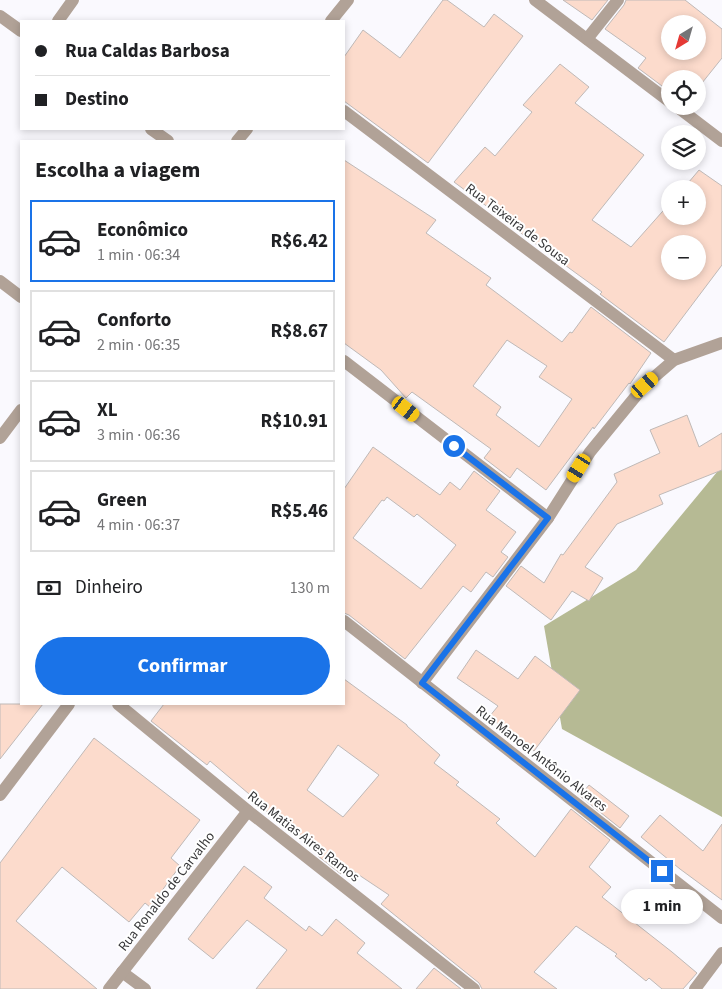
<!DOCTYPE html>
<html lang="pt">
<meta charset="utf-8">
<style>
body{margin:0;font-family:"Source Sans 3",sans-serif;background:#f2f2f2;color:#202124;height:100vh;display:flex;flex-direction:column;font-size:19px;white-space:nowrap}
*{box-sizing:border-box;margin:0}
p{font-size:16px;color:#757577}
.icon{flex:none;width:28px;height:28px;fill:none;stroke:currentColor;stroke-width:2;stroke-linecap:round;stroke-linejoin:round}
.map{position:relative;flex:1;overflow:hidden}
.details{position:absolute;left:20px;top:140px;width:325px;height:565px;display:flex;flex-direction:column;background:#fff;border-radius:0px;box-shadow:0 2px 8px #0003}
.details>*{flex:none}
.top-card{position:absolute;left:20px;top:20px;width:325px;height:110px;border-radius:0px;box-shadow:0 2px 8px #0003;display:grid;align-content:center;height:110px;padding:0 15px;background:#fff}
.needle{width:32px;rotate:217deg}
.fabs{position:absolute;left:661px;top:15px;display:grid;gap:10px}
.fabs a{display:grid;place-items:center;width:45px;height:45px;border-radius:50%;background:#fff;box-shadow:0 2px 8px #0003;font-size:25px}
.end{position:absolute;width:22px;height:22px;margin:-11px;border:6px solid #1a73e8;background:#fff;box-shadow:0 0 0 2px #fff}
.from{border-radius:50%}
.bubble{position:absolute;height:35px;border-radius:18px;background:#fff;box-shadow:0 2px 8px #0003;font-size:16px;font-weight:700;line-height:35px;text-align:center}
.car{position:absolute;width:15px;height:30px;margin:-15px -8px;border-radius:6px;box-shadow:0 0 4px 1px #0007;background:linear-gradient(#f5c518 24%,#345 0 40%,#f5c518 0 76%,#345 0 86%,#f5c518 0)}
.top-card b{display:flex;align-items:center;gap:18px;height:48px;font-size:19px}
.top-card b+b{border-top:1px solid #e0e0e0}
.top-card i{width:12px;height:12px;background:#202124}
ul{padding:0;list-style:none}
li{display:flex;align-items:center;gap:15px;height:82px;margin:0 10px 8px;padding:0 5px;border:2px solid #e0e0e0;border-radius:0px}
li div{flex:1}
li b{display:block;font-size:19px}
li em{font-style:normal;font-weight:700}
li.current{border-color:#1a73e8}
li>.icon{width:45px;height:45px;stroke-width:1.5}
h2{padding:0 15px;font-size:22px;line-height:60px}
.pay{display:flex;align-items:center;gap:12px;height:55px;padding:0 15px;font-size:19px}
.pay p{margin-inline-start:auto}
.cta{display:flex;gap:10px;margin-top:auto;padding:10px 15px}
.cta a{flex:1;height:58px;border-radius:30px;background:#1a73e8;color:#fff;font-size:20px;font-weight:700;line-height:58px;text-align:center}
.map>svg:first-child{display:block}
</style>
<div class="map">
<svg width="722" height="989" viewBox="0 0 722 989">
<rect width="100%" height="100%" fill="#faf9fe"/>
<polygon fill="#b6ba94" points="722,466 722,817 562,729 544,626 636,570"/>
<g fill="#fcdbcc" stroke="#bfb9b7" fill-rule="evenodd">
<polygon points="443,0 447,0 484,27 494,14 523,36 428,163 344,101 344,57 363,30 400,58"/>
<polygon points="563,0 608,0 592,20"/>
<path d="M626,0H685L722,29V58L698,88V79H670V92L638,68L646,58L605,29L624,5ZM670,24H698V51H670Z"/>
<path d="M560,64L589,87L575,103L644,155L592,220L631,247L670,203V216H698V189H683L699,170L722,186V265L664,342L600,294L602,292L507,223L508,222L454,182L485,147L495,156L532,112L523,105ZM670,244H698V271H670Z"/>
<path d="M344,160L436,220L426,233L491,278L486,285L562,342L570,332L572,333L591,307L651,353L630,384L629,383L594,429L593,427L546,490L517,468L510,478L484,458L491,449L412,392L406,398L381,370L344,343ZM507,340L547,366L539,377L572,399L539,447L496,415L501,407L473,386Z"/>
<polygon points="687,415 699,447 722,433 722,470 659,495 663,504 617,524 585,567 603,578 589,601 572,591 551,620 506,586 521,566 544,583 561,554 563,555 617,482 614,474 660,453 650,430"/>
<path d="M373,447L440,495L450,482L460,490L474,471L500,491L486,510L516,532L501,552L508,557L493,577L486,572L471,592L463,586L405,659L349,615L344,613V489ZM387,497L414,517L417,514L456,545L421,589L353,538L382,500L384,501Z"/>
<polygon points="476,650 518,679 535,656 580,690 534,751 489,717 498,706 457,678"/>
<path d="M344,679L407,725V726L440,755L434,763L459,782L456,785L500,819L496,823L535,857L571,809L610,840L589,867L611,887L602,897L672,952L697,973L683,989H662L649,978L646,981L615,956L617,954L576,926L534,972L557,989H482L479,983L381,904L389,895L347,867L341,874L318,856L322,852L253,801L255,799L210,761L207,765L151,721L164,704H344ZM338,745L379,775L343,817L307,790Z"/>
<polygon points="0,704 43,704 0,759"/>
<polygon points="94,738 200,820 171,858 180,866 150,907 145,903 129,922 62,867 16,921 97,989 0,989 0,863"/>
<polygon points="589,785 629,816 620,828 580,796"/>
<polygon points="660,815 703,851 722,824 722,900 680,869 641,837"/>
<polygon points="244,866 272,887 264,898 306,931 309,926 322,936 336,919 365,943 357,953 402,989 256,989 287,950 247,920 213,959 188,939"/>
<polygon points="434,968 461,989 416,989"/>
</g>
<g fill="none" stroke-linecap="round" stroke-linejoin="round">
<g stroke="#b1a297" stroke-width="12">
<polyline points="535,0 670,102"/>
<polyline points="0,16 21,31"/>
<polyline points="58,21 73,0"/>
<polyline points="331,21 348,0"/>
<polyline points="587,39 618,0"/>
<polyline points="676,106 722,141"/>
<polyline points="344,111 674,360"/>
<polyline points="151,129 168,141"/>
<polyline points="237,141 247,129"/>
<polyline points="0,281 21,297"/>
<polyline points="344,361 548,518"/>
<polyline points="0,438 21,410"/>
<polyline points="344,621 722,918"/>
<polyline points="422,683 548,518 590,452 645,385 674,360 722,343"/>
<polyline points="118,704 248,811 474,989"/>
<polyline points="0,795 69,704"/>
<polyline points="122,972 145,989"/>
<polyline points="109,989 248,811"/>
<polyline points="695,989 722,953"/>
</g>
</g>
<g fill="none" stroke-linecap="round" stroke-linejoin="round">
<polyline stroke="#1a73e8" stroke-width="6" points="454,446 548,518 422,683 662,871"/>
</g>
<g text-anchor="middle" stroke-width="4" stroke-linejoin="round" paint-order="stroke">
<g font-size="14" fill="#373739" stroke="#fff">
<text transform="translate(518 224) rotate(37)" y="5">Rua Teixeira de Sousa</text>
<text transform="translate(542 758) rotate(38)" y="5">Rua Manoel Antônio Alvares</text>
<text transform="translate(304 836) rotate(38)" y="5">Rua Matias Aires Ramos</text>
<text transform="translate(166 891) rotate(-52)" y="5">Rua Ronaldo de Carvalho</text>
</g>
</g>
</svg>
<div class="fabs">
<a><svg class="needle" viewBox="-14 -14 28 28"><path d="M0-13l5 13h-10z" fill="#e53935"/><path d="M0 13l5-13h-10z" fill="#757577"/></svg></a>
<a><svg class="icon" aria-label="locate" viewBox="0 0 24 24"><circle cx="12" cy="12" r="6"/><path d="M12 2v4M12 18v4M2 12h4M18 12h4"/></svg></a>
<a><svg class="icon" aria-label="layers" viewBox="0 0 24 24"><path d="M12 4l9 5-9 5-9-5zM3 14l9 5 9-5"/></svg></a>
<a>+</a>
<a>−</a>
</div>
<i class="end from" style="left:454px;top:446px"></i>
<i class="end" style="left:662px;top:871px"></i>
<div class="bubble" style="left:621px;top:889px;width:82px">1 min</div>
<i class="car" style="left:645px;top:385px;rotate:49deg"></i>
<i class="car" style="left:406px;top:409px;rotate:128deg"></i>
<i class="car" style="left:579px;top:468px;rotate:212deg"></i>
<div class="top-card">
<b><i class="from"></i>Rua Caldas Barbosa</b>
<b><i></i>Destino</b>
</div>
<section class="details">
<h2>Escolha a viagem</h2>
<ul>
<li class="current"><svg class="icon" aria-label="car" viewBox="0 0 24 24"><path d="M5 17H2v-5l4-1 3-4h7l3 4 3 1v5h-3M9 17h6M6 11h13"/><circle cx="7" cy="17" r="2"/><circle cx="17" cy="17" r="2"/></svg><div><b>Econômico</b><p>1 min · 06:34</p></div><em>R$6.42</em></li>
<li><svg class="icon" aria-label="car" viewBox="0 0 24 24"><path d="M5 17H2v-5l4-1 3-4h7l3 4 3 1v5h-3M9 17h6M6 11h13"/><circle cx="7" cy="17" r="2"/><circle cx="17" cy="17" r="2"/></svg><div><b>Conforto</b><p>2 min · 06:35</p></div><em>R$8.67</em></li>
<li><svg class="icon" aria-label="car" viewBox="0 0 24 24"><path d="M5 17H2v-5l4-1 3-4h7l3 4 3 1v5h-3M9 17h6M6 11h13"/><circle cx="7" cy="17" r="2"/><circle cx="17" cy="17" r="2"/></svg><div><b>XL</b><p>3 min · 06:36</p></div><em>R$10.91</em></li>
<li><svg class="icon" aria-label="car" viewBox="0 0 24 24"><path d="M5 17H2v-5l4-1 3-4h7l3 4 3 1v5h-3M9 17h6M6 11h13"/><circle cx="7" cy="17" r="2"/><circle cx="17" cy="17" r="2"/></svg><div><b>Green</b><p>4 min · 06:37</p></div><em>R$5.46</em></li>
</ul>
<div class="pay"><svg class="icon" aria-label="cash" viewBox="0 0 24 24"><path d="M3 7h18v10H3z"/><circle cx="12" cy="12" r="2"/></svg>Dinheiro<p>130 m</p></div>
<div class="cta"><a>Confirmar</a></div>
</section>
</div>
